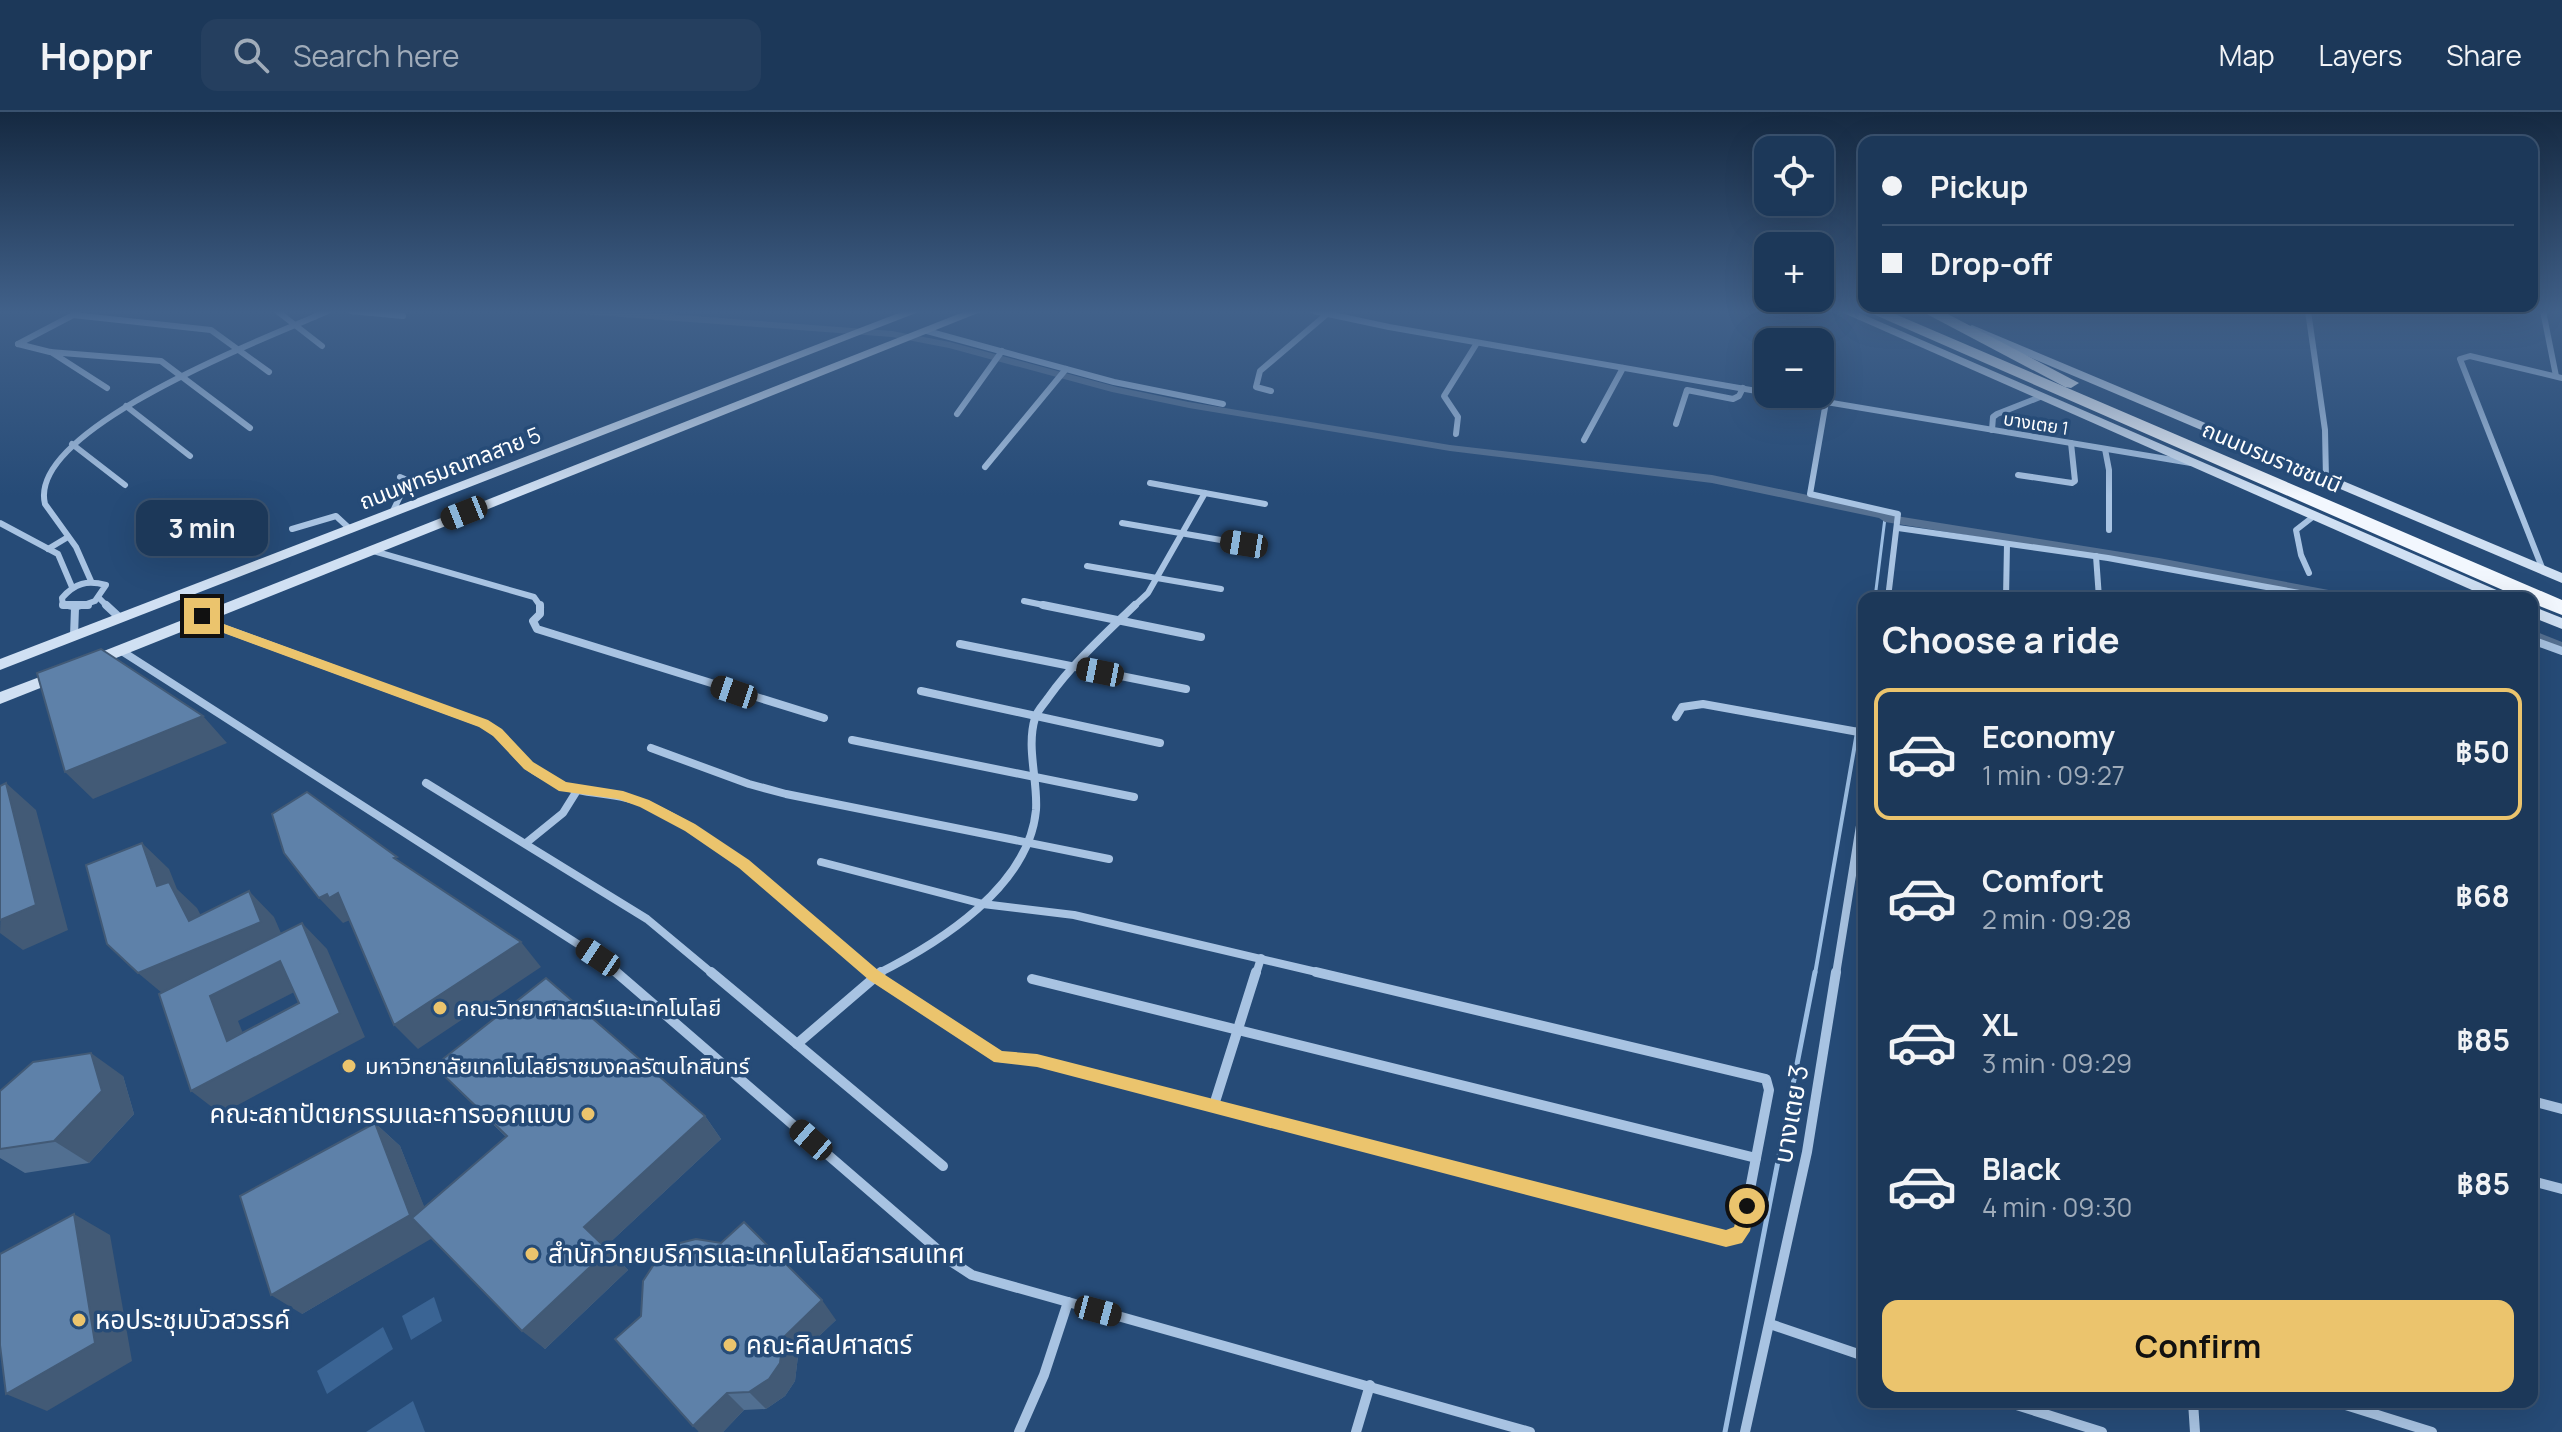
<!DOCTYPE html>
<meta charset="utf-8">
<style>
body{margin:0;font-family:Manrope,"Noto Sans Thai",sans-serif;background:#253f5f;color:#f1f3f6;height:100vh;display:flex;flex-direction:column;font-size:30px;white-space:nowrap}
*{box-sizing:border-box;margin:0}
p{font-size:26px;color:#a0acba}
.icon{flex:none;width:44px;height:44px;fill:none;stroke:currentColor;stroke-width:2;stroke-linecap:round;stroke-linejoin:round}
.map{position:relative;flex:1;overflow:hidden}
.side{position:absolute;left:1858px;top:480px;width:680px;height:816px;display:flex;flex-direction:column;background:#1c3859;border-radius:16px;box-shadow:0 8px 32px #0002,0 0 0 2px #3a526f}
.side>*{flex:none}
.hud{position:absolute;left:1858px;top:24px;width:680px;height:176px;border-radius:16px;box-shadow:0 8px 32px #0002,0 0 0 2px #3a526f;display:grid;align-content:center;height:176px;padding:0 24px;background:#1c3859}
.fabs{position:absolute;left:1754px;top:24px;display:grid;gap:16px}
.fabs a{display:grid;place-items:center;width:80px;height:80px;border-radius:16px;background:#1c3859;box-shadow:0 8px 32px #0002,0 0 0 2px #3a526f;font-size:40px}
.end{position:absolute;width:36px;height:36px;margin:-18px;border:10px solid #ebc46d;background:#111;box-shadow:0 0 0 4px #111}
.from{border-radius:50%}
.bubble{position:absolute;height:56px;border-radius:16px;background:#1c3859;box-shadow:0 8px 32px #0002,0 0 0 2px #3a526f;font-size:26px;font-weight:700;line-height:56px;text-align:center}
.car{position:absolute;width:24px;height:48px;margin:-24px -12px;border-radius:10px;box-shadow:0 0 6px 2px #0007;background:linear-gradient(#222 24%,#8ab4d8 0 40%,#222 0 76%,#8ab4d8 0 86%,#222 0)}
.hud b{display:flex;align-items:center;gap:28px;height:76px;font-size:30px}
.hud b+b{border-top:2px solid #3a526f}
.hud i{width:20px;height:20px;background:#f1f3f6}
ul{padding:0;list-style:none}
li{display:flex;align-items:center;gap:24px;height:132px;margin:0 16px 12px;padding:0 8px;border:4px solid transparent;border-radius:16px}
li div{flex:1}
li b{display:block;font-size:30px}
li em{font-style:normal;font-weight:700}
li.selected{border-color:#ebc46d}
li>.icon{width:72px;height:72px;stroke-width:1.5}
h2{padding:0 24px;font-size:36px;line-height:96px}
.primary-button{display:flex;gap:16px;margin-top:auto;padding:16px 24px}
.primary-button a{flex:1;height:92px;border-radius:16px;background:#ebc46d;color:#111;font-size:32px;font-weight:700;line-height:92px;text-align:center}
header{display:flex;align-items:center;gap:48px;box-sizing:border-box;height:112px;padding:0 40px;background:#1c3859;border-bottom:2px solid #3a526f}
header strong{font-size:38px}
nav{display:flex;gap:44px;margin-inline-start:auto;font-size:28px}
.search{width:560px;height:72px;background:#253f5f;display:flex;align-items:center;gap:20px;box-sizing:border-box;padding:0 28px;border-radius:16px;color:#a0acba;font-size:30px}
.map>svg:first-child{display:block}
</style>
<header>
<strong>Hoppr</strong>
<div class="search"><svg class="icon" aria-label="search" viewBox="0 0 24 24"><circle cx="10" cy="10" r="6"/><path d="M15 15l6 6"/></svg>Search here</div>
<nav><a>Map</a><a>Layers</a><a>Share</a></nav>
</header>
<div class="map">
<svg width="2562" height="1320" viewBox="0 0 2562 1320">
<rect width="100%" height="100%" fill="#264b77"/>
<g fill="#3a6494">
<polygon points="434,1185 442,1209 411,1228 402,1204"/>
<polygon points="383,1215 393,1237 327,1282 317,1259"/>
<polygon points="413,1289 425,1320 366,1320"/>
</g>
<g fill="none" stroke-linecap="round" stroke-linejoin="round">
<polyline stroke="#9cbee3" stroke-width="3" points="1875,486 1885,406"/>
<polyline stroke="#9cbee3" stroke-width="4" points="1815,862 1864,580"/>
<polyline stroke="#9cbee3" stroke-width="5" points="1725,1320 1815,860"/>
<g fill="#567192" fill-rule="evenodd">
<polygon points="577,199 627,199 892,219 950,230 1117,275 1189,290 1450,333 1712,363 1884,399 1890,403 2159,446 2350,482 2356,486 2327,486 2159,454 1885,410 1879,406 1712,371 1450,339 1189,296 1112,280 949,236 892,225 582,202"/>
<polygon points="2532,518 2562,530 2562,540 2532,528"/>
</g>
<g stroke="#a8c3e2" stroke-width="6">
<polyline points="277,199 322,234"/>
<polyline points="351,199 403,204"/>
<polyline points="1314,199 1389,215 1768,281"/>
<polyline points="2308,199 2325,318 2326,367"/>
<polyline points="2543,199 2556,264"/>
<polyline points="73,203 211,218 269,260"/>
<polyline points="927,219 1114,270 1223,292"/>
<polyline points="18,232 50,240 161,249 250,316"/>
<polyline points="18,232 77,201"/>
<polyline points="51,240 107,276"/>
<polyline points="1271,279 1256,275 1260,259 1327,202"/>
<polyline points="1778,282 2191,351"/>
<polyline points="1826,290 1810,382 1898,402 1888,486"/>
<polyline points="126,294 190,344"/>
<polyline points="957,302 1002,239"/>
<polyline points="1676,312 1687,278 1733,287 1739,284 1743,276"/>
<polyline points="1992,318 1993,305 1997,302 2040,285"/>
<polyline points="1456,322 1458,305 1444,284 1477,231"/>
<polyline points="1584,328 1623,256"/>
<polyline points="72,332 125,373"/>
<polyline points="2105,337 2109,358 2109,418"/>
<polyline points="985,355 1066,257"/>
<polyline points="2018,363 2072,371 2075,369 2071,331"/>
<polyline points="1150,371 1265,392"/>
<polyline points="392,401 406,372 407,368 400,365"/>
<polyline points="0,411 58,442 72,475"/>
<polyline points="1122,411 1244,432"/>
<polyline points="1898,416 2108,446 2327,486"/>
<polyline points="292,417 336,404 350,417"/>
<polyline points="48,437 68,425"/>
<polyline points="370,438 534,485 541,495"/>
<polyline points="2096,444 2099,486"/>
<polyline points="1087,454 1221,477"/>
<polyline points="2543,458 2460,247 2470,244 2562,266"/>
<polyline points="2309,461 2301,443 2296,418 2314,404"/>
<path d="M91,469L76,435L45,392C26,316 272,224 328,199"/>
<polyline points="99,486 108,495"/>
<polyline points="2006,486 2007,432"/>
<polyline points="1024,489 1053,495"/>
<path d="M73,495L63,493L62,486C75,471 87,468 106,473L95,489L78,495"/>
<polyline points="1133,495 1148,481 1205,381"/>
</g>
<g stroke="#a8c3e2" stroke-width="8">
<polyline points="63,493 88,493"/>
<polyline points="106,493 120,506"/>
<polyline points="540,493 540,502 533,509 537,517 824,606"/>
<polyline points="1043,493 1201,525"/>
<path d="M202,504L206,510L484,612C503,623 512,640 528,654C537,661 549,667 560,672C580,683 617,680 643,691C730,728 801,801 872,862"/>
<polyline points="74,524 75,496"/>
<polyline points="2532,528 2562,539"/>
<polyline points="960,532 1186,577"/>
<polyline points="120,538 598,845 618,862"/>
<polyline points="921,579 1160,631"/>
<polyline points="1676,605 1682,595 1703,592 1864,621"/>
<polyline points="852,628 1134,685"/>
<polyline points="651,636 749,672 786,682 1109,747"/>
<polyline points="426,671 647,807 713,862"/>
<polyline points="526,731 563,701 578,677"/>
<polyline points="821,750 983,792 1074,803 1325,862"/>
<path d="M877,862C939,831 1029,775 1036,698C1038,668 1026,636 1035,606C1037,599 1044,592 1048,586C1073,551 1104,523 1135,493"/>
<polyline points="1256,862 1261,846"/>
<polyline points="1836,862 1864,689"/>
</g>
<g stroke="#a8c3e2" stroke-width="10">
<polyline points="616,860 952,1150 972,1163 1530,1320"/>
<polyline points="711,860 943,1054"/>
<polyline points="870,860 999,945 1037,948 1726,1127 1736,1126 1742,1119 1769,978 1766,967 1316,860"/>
<polyline points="1032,867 1756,1046"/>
<polyline points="797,932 881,860"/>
<polyline points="2532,989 2562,997"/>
<polyline points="1214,993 1256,860"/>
<polyline points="2532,1069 2562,1077"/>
<polyline points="1770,1212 1864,1244"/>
<polyline points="2007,1290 2102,1320"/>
<polyline points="2193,1290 2195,1320"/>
<polyline points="2336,1290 2432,1320"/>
<polyline points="1019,1320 1044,1263 1068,1190"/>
<polyline points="1356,1320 1370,1273"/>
<polyline points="1745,1320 1807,1040 1836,860"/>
</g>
<g fill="#d0e0f3" fill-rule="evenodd">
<polygon points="904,199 921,199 0,558 0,547"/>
<polygon points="966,199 983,199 96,554 86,554 84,550 86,546"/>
<polygon points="1839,199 1855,199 2508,483 2510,486 2490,486"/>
<polygon points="1972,213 2562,461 2562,471 1968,219 1968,215"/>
<polygon points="2532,494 2562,506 2562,517 2532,505"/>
<polygon points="58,558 66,563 63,567 0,592 0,580"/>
</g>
<g fill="#f2f7fe" fill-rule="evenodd">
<polygon points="1866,199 1888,199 2562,488 2562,503 2532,491 2532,486 2521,486"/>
<polygon points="1921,199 1942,199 2079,271 2071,276 2065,275"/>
</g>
</g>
<g fill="#516f91">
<polygon points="434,954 705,1004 721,1027 605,1135 628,1158 545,1237 431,1126 302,1202 375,1011 400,1034 424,1095 506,1025"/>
<polygon points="123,964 134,1002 89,1051 25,1061 0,1046 0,979"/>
<polygon points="641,1204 836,1208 798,1244 795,1269 785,1284 766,1297 744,1298 723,1320 699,1320"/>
</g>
<g fill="#425a76">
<polygon points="203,604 227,631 93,687 65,660"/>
<polygon points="6,671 36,698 68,818 23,838 0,821"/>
<polygon points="142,731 169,757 177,777 197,796 214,829 249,779 274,805 287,835 168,886 138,861 189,809 157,774"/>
<polygon points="338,781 350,808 343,811 319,786 327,782"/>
<polygon points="302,811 327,837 365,925 221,1002 191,979 227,929 210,884 280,849 306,874 238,909 253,946 340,901"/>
<polygon points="521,830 541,855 418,937 394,913"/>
<polygon points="91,941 123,964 134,1002 89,1051 54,1029"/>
<polygon points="705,1004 721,1027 604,1136 584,1115"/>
<polygon points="375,1011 400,1034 436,1124 302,1202 271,1183"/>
<polygon points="74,1102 110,1123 132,1249 47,1299 6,1282"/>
<polygon points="608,1138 628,1158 545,1237 522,1219"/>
<polygon points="822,1188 836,1208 798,1244 795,1269 785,1284 766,1297 749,1280 783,1226"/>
<polygon points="727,1281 744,1298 723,1320 699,1320 693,1314"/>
</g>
<g fill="#5e81a9" stroke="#425a76" stroke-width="2" fill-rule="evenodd">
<polygon points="101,537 203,604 65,660 37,561"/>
<polygon points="6,671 36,793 0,808 0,674"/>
<polygon points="307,680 397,745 394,746 521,830 394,913 338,781 329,786 327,782 319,786 284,741 272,702"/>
<polygon points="142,731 157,774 169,770 189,809 249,779 261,810 138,861 107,832 86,753"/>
<path d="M302,811L340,901L191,979L159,882ZM280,849L299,891L227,929L210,884Z"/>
<polygon points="546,866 705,1004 584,1115 608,1138 522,1219 412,1106 507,1024 434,954"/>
<polygon points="91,941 102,979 54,1029 0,1037 0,979 33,950"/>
<polygon points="375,1011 410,1103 271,1183 240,1084"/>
<polygon points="74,1102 95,1231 6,1282 0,1233 0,1142"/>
<polygon points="744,1110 822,1188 783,1226 780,1251 769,1267 749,1280 727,1281 693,1314 615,1227 641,1204 643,1169 660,1143 680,1131 696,1127 721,1131"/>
</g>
<linearGradient id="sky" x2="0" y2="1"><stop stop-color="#152941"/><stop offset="0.52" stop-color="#41618a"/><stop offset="1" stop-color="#41618a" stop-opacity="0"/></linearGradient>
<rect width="2562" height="384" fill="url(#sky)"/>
<polygon fill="#ebc46d" points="202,500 210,507 488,608 502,617 533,650 566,670 623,679 649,688 695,712 749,748 879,859 1002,939 1037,942 1726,1118 1734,1115 1741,1089 1747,1086 1755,1094 1750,1119 1742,1131 1726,1135 1037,955 994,950 869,868 739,756 685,719 640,695 618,687 559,679 524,657 493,624 479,615 202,513 197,504"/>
<g fill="#ebc46d" stroke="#264b77" stroke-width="3">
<circle cx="440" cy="896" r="8"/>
<circle cx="349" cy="954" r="8"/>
<circle cx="588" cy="1002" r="8"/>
<circle cx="532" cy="1142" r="8"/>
<circle cx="79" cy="1208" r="8"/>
<circle cx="730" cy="1233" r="8"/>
</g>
<g text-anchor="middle" stroke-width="7" stroke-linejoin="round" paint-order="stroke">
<g font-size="18" fill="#fff" stroke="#264b77">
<text transform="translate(2036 312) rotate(9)" y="6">บางเตย 1</text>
</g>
<g font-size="22" fill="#fff" stroke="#264b77">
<text transform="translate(2272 345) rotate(23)" y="8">ถนนบรมราชชนนี</text>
<text transform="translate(450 356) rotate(-21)" y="8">ถนนพุทธมณฑลสาย 5</text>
</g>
<g font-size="22" fill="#fff" stroke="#264b77" text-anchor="start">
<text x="456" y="904">คณะวิทยาศาสตร์และเทคโนโลยี</text>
<text x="365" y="962">มหาวิทยาลัยเทคโนโลยีราชมงคลรัตนโกสินทร์</text>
</g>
<g font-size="26" fill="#fff" stroke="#264b77" text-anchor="start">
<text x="572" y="1011" text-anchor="end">คณะสถาปัตยกรรมและการออกแบบ</text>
<text x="548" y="1151">สำนักวิทยบริการและเทคโนโลยีสารสนเทศ</text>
<text x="95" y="1217">หอประชุมบัวสวรรค์</text>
<text x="746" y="1242">คณะศิลปศาสตร์</text>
</g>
<g font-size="26" fill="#fff" stroke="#264b77">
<text transform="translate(1791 1002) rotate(-80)" y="9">บางเตย 3</text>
</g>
</g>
</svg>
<div class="fabs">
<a><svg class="icon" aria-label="locate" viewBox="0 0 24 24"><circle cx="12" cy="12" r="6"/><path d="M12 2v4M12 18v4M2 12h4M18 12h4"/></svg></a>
<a>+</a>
<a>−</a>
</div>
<i class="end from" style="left:1747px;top:1094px"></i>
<i class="end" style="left:202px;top:504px"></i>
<div class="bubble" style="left:136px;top:388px;width:132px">3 min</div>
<i class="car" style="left:464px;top:401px;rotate:248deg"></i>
<i class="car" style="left:1244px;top:432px;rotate:279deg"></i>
<i class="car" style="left:1100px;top:560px;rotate:281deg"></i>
<i class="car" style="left:734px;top:580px;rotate:289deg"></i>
<i class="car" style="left:598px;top:845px;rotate:304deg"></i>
<i class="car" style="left:811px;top:1028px;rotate:311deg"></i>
<i class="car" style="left:1098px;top:1199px;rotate:105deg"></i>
<div class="hud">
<b><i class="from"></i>Pickup</b>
<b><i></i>Drop-off</b>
</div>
<section class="side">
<h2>Choose a ride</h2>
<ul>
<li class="selected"><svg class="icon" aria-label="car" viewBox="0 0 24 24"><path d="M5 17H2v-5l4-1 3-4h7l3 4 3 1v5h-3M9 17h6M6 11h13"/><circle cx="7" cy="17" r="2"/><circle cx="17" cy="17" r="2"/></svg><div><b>Economy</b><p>1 min · 09:27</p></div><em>฿50</em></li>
<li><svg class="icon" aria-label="car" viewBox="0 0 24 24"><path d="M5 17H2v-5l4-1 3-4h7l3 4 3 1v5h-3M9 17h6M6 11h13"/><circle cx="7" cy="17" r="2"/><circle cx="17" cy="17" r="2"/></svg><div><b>Comfort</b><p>2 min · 09:28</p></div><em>฿68</em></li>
<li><svg class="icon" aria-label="car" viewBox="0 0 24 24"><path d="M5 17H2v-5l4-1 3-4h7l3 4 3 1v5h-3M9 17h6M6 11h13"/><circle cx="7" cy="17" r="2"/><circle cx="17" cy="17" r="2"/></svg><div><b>XL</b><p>3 min · 09:29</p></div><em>฿85</em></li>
<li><svg class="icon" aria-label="car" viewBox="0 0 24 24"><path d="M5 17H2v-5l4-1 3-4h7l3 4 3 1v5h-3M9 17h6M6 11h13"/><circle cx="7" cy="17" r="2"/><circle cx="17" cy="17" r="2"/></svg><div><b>Black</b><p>4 min · 09:30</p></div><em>฿85</em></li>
</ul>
<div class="primary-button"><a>Confirm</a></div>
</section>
</div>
